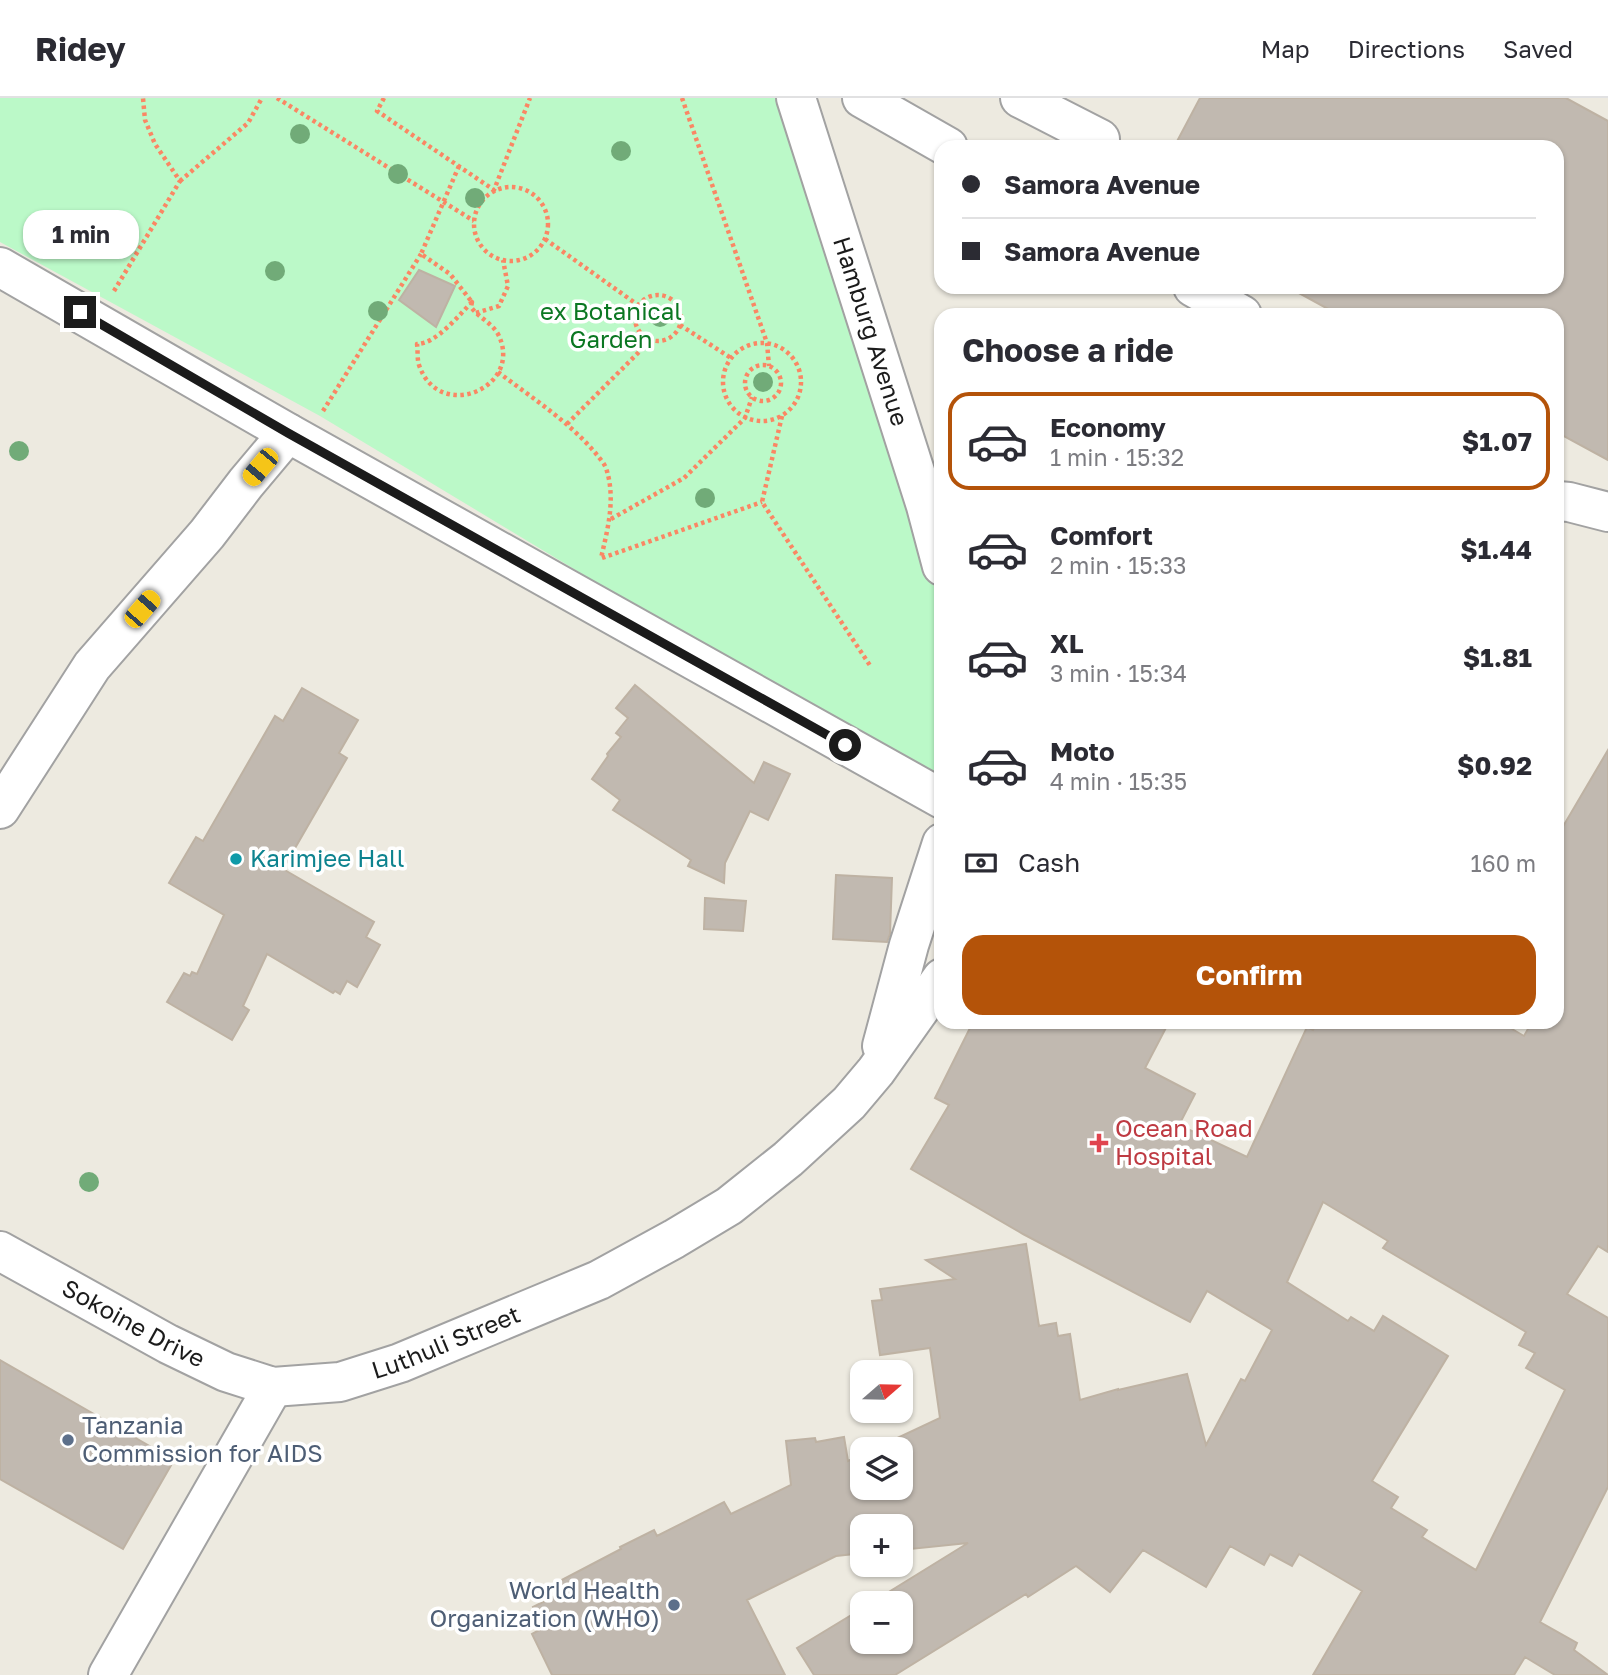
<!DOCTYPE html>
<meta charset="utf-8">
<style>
body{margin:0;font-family:"Golos Text",sans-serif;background:#f2f2f3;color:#2b2b33;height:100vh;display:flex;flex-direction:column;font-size:26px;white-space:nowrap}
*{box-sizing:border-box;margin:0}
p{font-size:23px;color:#7c7c81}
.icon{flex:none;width:38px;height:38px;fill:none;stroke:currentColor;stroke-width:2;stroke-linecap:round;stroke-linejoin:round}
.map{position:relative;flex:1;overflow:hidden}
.details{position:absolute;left:934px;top:210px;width:630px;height:721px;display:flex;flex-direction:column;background:#fff;border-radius:21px;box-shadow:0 2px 5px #0004}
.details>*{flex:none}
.hud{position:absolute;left:934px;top:42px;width:630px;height:154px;border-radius:21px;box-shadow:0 2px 5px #0004;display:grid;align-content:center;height:154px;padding:0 28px;background:#fff}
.needle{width:46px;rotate:70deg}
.tools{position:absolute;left:850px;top:1262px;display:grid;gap:14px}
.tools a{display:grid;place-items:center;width:63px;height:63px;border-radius:14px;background:#fff;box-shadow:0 2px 5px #0004;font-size:35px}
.end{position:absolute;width:32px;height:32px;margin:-16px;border:9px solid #1b1b1b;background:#fff;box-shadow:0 0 0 4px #fff}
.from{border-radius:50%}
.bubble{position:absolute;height:49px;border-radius:21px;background:#fff;box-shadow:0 2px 5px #0004;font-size:23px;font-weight:700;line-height:49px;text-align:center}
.car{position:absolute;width:21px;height:42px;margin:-21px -10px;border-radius:9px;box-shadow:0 0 5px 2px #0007;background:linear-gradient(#f5c518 24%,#345 0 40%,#f5c518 0 76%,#345 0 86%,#f5c518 0)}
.hud b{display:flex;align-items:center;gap:24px;height:66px;font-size:26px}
.hud b+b{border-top:2px solid #e1e1e2}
.hud i{width:18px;height:18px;background:#2b2b33}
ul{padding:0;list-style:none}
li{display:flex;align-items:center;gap:21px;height:98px;margin:0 14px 10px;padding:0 14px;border:4px solid transparent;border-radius:21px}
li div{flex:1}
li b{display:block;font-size:26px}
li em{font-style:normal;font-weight:700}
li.active{border-color:#b45309}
li>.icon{width:63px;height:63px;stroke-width:1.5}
h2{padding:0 28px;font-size:32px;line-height:84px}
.pay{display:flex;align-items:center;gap:18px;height:77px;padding:0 28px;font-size:26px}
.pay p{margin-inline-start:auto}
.action{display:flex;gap:14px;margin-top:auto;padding:14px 28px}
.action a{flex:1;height:80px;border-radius:21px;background:#b45309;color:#fff;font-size:28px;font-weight:700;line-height:80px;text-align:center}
header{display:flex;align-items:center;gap:42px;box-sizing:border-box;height:98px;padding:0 35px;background:#fff;border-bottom:2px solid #e1e1e2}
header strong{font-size:33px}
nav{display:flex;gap:38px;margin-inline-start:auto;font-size:24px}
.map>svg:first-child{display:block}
</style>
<header>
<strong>Ridey</strong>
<nav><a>Map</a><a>Directions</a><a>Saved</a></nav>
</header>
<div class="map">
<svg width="1608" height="1577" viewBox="0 0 1608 1577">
<rect width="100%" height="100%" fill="#edeae0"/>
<polygon fill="#bbf9c8" points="0,0 779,0 920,428 941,519 941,692 320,318 0,144"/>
<g fill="#c1b9b0" stroke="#beb2a3" stroke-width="2" fill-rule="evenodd">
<polygon points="1200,0 1566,0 1608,23 1608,362 1558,335 1558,217 1339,217 1288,189 1558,189 1558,49 1174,49"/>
<polygon points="419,172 455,188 436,229 399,202"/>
<polygon points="635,587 754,685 764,664 790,676 768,722 750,713 725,765 724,785 688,768 691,762 613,712 620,702 592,681 608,658 607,656 621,639 616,635 628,620 616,610"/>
<polygon points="302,590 358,622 339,655 347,660 283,771 374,824 366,839 380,847 357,889 347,883 340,896 335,893 333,895 267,856 243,908 249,912 232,942 167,904 184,875 190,878 192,874 197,876 224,817 169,785 196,739 203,743 275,618 283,623"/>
<path d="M1608,652V1154L1598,1148L1567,1196L1608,1220V1389L1540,1524L1577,1545L1574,1552L1608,1577H1555L1525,1559L1514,1577H1313L1362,1493L1299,1456L1292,1468L1270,1456L1264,1467L1230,1448L1206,1489L1143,1452L1110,1494L1076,1468L1028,1499L1026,1496L895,1577H814L797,1550L863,1510V1544H901V1505H871L968,1445L901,1452V1428H863V1455L836,1458L747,1502L785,1577H552L532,1536L543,1530L533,1509L561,1495L556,1485L621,1451L620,1449L654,1432L657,1438L724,1404L731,1416L791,1387L786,1343L815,1340L816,1344L844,1339L848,1363L863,1356V1390H901V1351H874L940,1320L930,1250L880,1257L872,1203L882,1202L880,1191L955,1181L926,1162L1026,1146L1039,1228L1056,1225L1058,1238L1070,1236L1080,1302L1118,1291V1292L1187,1276L1206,1347L1241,1281L1245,1283L1272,1232L1207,1193L1190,1224L1023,1136L911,1071L949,1007L935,1000L973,924H1169L1145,970L1195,996L1179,1027L1247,1059L1307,929L1313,932L1317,924H1500L1524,938L1532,924H1558V737ZM1323,1104L1388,1143L1383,1150L1526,1234L1519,1247L1535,1255L1526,1270L1565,1292L1476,1472L1422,1439L1427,1432L1391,1410L1398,1399L1372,1383L1448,1258L1383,1218L1374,1233L1351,1219L1348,1223L1287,1184Z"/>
<polygon points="836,777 892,780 890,836 887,844 833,841"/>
<polygon points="705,800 746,803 743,833 704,831"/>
<polygon points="0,1262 174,1362 123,1451 0,1381"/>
</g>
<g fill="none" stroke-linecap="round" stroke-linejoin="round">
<g stroke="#a2a2a2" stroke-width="42">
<g id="minor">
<path id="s1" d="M796,0L926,408L942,468"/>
<polyline points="862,0 948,49"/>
<polyline points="1020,0 1100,41"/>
<polyline points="0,169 288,335 942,701"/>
<polyline points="1193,189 1242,217"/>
<polyline points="1558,403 1569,404 1608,414"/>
<polyline points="0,711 92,568 207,436 246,385 288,335"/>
<polyline points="882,948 909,847 942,745"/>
<path id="s2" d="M0,1153L168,1246L226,1274L273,1289L340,1284L400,1265L599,1182L674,1141L729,1108L788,1061L849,1005L876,973L942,880"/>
<polyline points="108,1577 273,1289"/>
</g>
</g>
<g stroke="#fa8764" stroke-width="4.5" stroke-dasharray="3.5 3.5" stroke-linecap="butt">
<polyline points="277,0 474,123"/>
<polyline points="384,0 377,13 494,92 530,0"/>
<polyline points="682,0 767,245 769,268"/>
<polyline points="459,68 421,156 450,176 472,204"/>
<polyline points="180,83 248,25 262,0"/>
<circle cx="511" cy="126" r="37"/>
<polyline points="545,141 638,207"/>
<polyline points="114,193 180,83 155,46 145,22 143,0"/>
<circle cx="658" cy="220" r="23"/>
<path d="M472,204L471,209C479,220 491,224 498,236C525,289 439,326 419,267C417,261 418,253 417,246C436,246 459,217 472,204Z"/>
<polyline points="476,215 499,208 508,188 503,162"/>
<polyline points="680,227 731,260"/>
<circle cx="762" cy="284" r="39"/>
<circle cx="763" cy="285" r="18"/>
<path d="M498,274C532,300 570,324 597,357C600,361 604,365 606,370C616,400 608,430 601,460"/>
<polyline points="323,313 421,156"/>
<polyline points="782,318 762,404 871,569"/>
<polyline points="567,326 651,242"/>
<polyline points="611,421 684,380 745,320 752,299"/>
<polyline points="602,460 762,404"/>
</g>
<use href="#minor" stroke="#fff" stroke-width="38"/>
</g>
<g fill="#71ab78">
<circle cx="300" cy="36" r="10"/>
<circle cx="621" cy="53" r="10"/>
<circle cx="398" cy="76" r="10"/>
<circle cx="475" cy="100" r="10"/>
<circle cx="275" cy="173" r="10"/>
<circle cx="378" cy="213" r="10"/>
<circle cx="660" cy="219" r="10"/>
<circle cx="763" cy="284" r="10"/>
<circle cx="19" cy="353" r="10"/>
<circle cx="705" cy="400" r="10"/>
<circle cx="89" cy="1084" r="10"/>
</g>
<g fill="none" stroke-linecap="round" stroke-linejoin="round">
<polyline stroke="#1b1b1b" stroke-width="9" points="80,214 288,335 845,647"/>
</g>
<circle fill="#0f9aa8" stroke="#fff" stroke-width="2.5" cx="236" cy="761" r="7"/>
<path fill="#e0444e" stroke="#fff" stroke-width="2.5" d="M1095.5 1034.5h7v7h7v7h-7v7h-7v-7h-7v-7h7z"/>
<g fill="#5c6f8a" stroke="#fff" stroke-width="2.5">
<circle cx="68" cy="1342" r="7"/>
<circle cx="674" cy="1507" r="7"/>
</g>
<g text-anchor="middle" stroke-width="7" stroke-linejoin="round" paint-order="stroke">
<g font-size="24" fill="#0b7722" stroke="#fff">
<text x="611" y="222">ex Botanical<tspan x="611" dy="28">Garden</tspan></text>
</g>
<g font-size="24" fill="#1b1b1b" stroke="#fff">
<text dy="8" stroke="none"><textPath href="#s1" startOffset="245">Hamburg Avenue</textPath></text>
<text dy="8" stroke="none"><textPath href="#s2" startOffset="152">Sokoine Drive</textPath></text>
<text dy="8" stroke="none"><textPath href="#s2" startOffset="486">Luthuli Street</textPath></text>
</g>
<g font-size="24" fill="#0d838f" stroke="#fff" text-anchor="start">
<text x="250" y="769">Karimjee Hall</text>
</g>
<g font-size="24" fill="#be3a42" stroke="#fff" text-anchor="start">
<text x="1115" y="1039">Ocean Road<tspan x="1115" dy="28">Hospital</tspan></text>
</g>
<g font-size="24" fill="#4e5e75" stroke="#fff" text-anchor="start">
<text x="82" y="1336">Tanzania<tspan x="82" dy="28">Commission for AIDS</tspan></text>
<text x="660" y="1501" text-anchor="end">World Health<tspan x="660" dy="28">Organization (WHO)</tspan></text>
</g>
</g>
</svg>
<div class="tools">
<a><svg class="needle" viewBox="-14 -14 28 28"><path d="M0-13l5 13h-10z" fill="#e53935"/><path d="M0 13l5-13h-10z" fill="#7c7c81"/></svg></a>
<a><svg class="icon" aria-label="layers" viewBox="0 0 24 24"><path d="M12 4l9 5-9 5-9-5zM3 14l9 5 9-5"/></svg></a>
<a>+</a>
<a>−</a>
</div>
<i class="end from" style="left:845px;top:647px"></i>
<i class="end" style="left:80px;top:214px"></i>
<div class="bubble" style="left:23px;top:112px;width:116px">1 min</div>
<i class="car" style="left:260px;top:369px;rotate:220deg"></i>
<i class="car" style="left:142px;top:511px;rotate:41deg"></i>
<div class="hud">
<b><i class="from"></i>Samora Avenue</b>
<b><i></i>Samora Avenue</b>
</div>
<section class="details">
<h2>Choose a ride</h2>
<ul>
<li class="active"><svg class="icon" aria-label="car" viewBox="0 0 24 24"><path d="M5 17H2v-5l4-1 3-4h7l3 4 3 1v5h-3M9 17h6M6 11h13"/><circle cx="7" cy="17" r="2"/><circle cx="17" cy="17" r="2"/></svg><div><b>Economy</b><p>1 min · 15:32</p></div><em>$1.07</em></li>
<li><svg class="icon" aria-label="car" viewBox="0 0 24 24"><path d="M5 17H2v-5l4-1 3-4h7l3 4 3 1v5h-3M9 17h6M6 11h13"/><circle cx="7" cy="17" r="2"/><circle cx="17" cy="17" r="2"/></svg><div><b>Comfort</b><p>2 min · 15:33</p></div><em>$1.44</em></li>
<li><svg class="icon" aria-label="car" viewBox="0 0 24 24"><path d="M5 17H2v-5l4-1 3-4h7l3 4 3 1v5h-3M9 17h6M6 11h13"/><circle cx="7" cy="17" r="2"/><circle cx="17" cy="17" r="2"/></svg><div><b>XL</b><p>3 min · 15:34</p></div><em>$1.81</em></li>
<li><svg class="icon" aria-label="car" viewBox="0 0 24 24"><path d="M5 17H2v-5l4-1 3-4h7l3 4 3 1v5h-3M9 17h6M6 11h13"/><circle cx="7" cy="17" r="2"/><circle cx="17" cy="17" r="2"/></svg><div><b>Moto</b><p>4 min · 15:35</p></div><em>$0.92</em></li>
</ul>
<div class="pay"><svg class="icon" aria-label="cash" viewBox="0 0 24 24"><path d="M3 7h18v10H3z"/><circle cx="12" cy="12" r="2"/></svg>Cash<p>160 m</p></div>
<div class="action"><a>Confirm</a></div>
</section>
</div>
